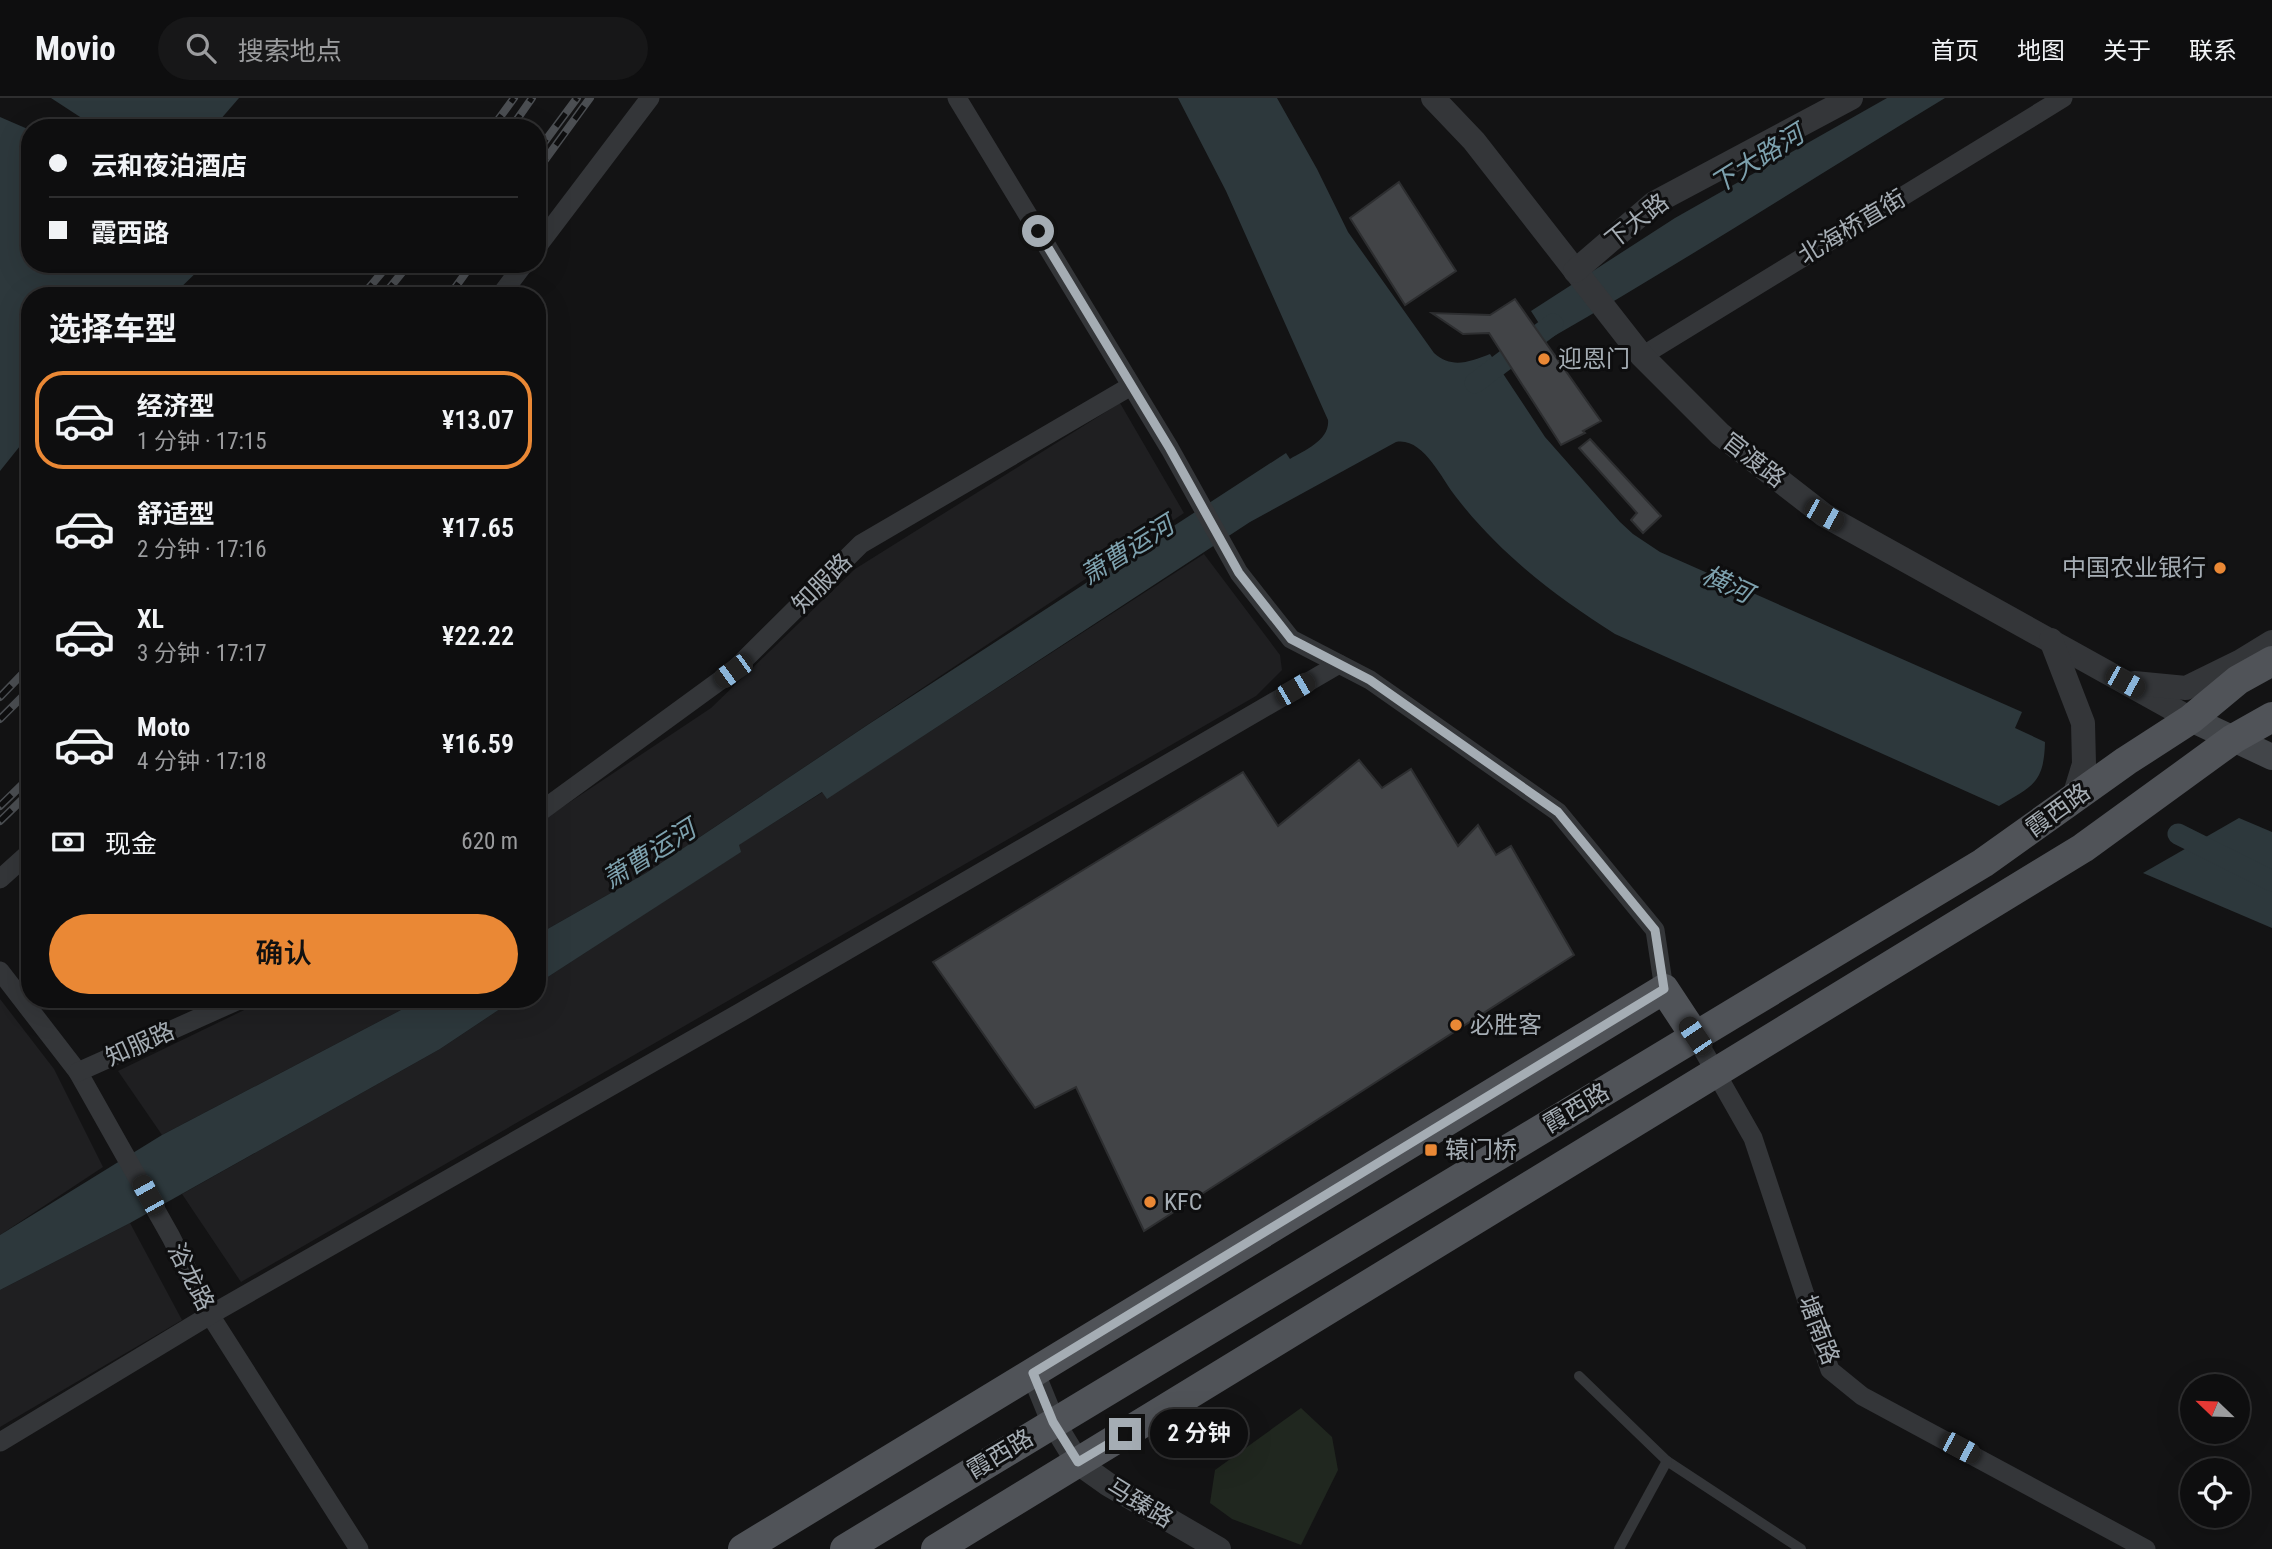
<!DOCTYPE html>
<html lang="zh">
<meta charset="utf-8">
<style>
body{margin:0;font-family:"Roboto Condensed","Noto Sans SC",sans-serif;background:#171718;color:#f1f3f6;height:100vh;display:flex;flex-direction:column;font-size:26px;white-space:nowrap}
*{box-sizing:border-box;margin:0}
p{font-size:23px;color:#9b9c9e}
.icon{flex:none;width:38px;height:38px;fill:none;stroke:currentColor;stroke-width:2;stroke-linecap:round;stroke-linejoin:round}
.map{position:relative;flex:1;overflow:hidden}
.sheet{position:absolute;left:21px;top:189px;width:525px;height:721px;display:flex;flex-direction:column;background:#0e0e0f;border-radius:28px;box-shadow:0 7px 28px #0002,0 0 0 2px #2e2e2f}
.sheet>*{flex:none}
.guide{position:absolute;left:21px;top:21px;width:525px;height:154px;border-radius:28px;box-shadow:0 7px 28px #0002,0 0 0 2px #2e2e2f;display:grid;align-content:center;height:154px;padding:0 28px;background:#0e0e0f}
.needle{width:46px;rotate:293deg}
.controls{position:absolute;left:2180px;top:1276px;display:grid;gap:14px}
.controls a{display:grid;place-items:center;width:70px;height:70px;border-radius:50%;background:#0e0e0f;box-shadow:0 7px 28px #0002,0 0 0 2px #2e2e2f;font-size:35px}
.end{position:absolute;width:32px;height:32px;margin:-16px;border:9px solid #a5adb4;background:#111;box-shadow:0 0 0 4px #111}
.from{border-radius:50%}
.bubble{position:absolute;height:49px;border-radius:24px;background:#0e0e0f;box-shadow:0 7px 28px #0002,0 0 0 2px #2e2e2f;font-size:23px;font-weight:600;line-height:49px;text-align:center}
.car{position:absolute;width:21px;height:42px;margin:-21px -10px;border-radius:9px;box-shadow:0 0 5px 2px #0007;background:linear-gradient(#222 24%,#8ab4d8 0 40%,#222 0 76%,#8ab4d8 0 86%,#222 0)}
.guide b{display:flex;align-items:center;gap:24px;height:66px;font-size:26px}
.guide b+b{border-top:2px solid #2e2e2f}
.guide i{width:18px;height:18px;background:#f1f3f6}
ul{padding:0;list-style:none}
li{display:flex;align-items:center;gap:21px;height:98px;margin:0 14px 10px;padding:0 14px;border:4px solid transparent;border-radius:28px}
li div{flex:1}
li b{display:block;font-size:26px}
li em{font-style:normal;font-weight:600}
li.on{border-color:#ea8835}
li>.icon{width:63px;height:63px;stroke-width:1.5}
h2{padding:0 28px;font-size:32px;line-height:84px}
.pay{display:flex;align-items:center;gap:18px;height:77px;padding:0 28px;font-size:26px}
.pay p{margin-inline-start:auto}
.action{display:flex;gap:14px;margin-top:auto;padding:14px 28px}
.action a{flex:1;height:80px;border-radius:42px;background:#ea8835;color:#111;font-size:28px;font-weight:600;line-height:80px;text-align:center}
header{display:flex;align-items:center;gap:42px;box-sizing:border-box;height:98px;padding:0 35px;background:#0e0e0f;border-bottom:2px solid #2e2e2f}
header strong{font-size:33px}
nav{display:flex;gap:38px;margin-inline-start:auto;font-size:24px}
.search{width:490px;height:63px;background:#171718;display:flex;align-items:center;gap:18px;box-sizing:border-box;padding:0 24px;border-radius:38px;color:#9b9c9e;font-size:26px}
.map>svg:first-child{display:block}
</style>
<header>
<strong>Movio</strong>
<div class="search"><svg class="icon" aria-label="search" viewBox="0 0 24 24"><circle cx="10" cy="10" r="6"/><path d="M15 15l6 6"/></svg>搜索地点</div>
<nav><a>首页</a><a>地图</a><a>关于</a><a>联系</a></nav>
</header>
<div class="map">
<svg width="2272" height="1451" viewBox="0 0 2272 1451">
<rect width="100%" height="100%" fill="#131314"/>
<g fill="#1f1f21">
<polygon points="1120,305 1184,415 646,775 537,837 537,726 711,610 855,471"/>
<polygon points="1204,456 1280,557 1282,572 1256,598 241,1184 182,1096 440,951 515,901 537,901 537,886 740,754 738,747 823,694 827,700"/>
<polygon points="0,901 54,971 103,1069 0,1137"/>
<polygon points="267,901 422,901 162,1037 118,973"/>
<polygon points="130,1125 182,1222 0,1329 0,1192"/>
</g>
<polygon fill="#20271f" points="1301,1310 1332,1339 1338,1372 1301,1447 1232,1421 1210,1405 1215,1372"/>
<g fill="#2d383c">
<polygon points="51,0 239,0 213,30 97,30"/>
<path d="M1178,0H1277L1317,71L1348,134L1434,255C1452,271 1469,264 1490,256L1545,339L1620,424L1633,436L1660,454L2022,614L2015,630L2045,644C2044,686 2032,688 1999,708L1615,536C1555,498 1500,456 1456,399C1441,380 1423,339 1396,344L1250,424L827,701L822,694L739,747L741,754L537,886V837L646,775L869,626L1286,355L1290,361C1305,352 1330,342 1328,322L1226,93Z"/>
<path d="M1887,0H1945C1813,80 1683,164 1549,241L1531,213L1675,120Z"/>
<polygon points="0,19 30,32 30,166 205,166 172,198 30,198 30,331 20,348 0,373"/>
<polygon points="2239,720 2272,734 2272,830 2143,775"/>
<polygon points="422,901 515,901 440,951 130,1125 0,1192 0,1137 162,1037"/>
</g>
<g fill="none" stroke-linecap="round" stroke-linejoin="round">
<g stroke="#2d383c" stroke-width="21">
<polyline points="1475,285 1553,226"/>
<polyline points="2178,736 2272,783"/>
</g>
</g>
<g fill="#424447" stroke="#2d2e30" stroke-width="2">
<polygon points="1399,84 1456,173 1405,207 1350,120"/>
<polygon points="1515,201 1601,323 1583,333 1585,335 1561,347 1489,235 1463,236 1432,215 1490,217"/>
<polygon points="1590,341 1661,418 1643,435 1631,422 1637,415 1579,350"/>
<polygon points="1359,662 1382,690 1411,671 1458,748 1478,727 1496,757 1511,748 1574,857 1144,1133 1076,989 1035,1010 933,864 1243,674 1278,728"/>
</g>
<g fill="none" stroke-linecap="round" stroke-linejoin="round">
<g stroke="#343639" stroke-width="10">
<polyline points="1579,1278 1667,1363 1801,1451"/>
<polyline points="1619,1451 1667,1363"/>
</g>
<g stroke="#343639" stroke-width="19">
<polyline points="957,0 1170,351 1239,475 1291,541 1370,582 1558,714 1655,832 1664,891"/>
<polyline points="537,149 650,0"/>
<polyline points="500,198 524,166"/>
<polyline points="1642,258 2063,0"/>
<polyline points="537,716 733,573 861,446 1131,288"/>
<polyline points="0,781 30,754"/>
<polyline points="0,873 78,974 171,1139 210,1217 359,1451"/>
<polyline points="1695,938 1753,1040 1830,1272 1862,1298 2146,1451"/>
<polyline points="78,974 241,901"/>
<polyline points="0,1344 210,1217 741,914 1339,566"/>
</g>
<g stroke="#343639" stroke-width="24">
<polyline points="1433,0 1474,43 1642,258 1720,336 1824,417 2191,621"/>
<polyline points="1575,173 1654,105 1851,0"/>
<polyline points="2051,542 2083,625 2084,666 2073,702"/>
<polyline points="2134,585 2186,590 2241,563 2272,544"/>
<polyline points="1033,1275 1053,1324 1078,1365 1109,1387 1219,1451"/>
</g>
<polyline stroke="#424549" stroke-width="26" points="2191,621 2272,659"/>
<g stroke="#505358" stroke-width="30">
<polyline points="743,1451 1664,891 1695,938"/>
<polyline points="845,1451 1983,765 2126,663 2191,621 2238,582 2272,563"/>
<polyline points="936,1451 2083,750 2233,641 2272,619"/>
</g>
<g stroke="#4b4e52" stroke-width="8">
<g id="rail">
<polyline points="492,30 514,0"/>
<polyline points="511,30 532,0"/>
<polyline points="537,54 577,0"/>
<polyline points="537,73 590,0"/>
<polyline points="362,198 389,166"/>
<polyline points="383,198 409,166"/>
<polyline points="449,198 472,166"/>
<polyline points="0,599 30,568"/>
<polyline points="0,621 30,591"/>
<polyline points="0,708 30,679"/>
<polyline points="0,723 30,694"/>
</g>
</g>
<use href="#rail" stroke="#0e0e0f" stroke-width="5" stroke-dasharray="16" stroke-linecap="butt"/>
</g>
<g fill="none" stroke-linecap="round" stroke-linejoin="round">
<polyline stroke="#a5adb4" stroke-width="9" points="1038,133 1170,351 1239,475 1291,541 1370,582 1558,714 1655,832 1664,891 1033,1275 1053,1324 1078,1364 1125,1336"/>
</g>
<g fill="#ea8835" stroke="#0e0e0f" stroke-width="2.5">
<circle cx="1544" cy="261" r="7"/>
<circle cx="2220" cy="470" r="7"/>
<circle cx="1456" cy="927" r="7"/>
<rect x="1424" y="1045" width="14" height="14" rx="3.5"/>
<circle cx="1150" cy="1104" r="7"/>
</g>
<g text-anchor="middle" stroke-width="6" stroke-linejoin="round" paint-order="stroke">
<g font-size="24" fill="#a5adb4" stroke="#0e0e0f">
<text transform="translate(1637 123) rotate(-38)" y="8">下大路</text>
<text transform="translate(1852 129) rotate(-31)" y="8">北海桥直街</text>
<text transform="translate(1754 362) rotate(38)" y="8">官渡路</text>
<text transform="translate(822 485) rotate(-45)" y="8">知服路</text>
<text transform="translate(2058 712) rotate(-36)" y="8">霞西路</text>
<text transform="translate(140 946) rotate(-24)" y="8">知服路</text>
<text transform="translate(1576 1010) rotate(-31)" y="8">霞西路</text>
<text transform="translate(191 1179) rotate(63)" y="8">浴龙路</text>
<text transform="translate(1819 1232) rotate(69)" y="8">塘南路</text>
<text transform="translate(1000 1356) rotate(-31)" y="8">霞西路</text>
<text transform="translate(1140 1405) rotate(31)" y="8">马臻路</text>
</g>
<g font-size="24" fill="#a5adb4" stroke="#0e0e0f" text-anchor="start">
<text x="1558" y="269">迎恩门</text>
<text x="2206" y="478" text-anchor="end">中国农业银行</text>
<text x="1470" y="935">必胜客</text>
<text x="1445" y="1060">辕门桥</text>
<text x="1164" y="1112">KFC</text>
</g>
<g font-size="26" font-style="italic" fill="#7da1ae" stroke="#0e0e0f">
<text transform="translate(1757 61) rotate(-32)" y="9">下大路河</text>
<text transform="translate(1127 452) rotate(-32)" y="9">萧曹运河</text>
<text transform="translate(1727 486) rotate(25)" y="9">横河</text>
<text transform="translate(649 756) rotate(-32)" y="9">萧曹运河</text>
</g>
</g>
</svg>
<div class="controls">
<a><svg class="needle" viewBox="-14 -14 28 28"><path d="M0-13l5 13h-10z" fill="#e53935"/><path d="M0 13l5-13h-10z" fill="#9b9c9e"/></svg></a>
<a><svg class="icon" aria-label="locate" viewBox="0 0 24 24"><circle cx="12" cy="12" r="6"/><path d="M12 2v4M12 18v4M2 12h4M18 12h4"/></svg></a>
</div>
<i class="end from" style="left:1038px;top:133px"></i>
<i class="end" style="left:1125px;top:1336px"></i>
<div class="bubble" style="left:1150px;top:1311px;width:98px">2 分钟</div>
<i class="car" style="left:1824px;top:417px;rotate:119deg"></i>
<i class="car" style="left:733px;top:573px;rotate:234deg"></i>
<i class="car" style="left:2125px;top:584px;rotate:119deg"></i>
<i class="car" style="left:1295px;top:591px;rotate:60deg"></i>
<i class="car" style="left:1695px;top:938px;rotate:326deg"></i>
<i class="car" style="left:148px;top:1097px;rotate:331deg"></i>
<i class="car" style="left:1960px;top:1350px;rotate:118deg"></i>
<div class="guide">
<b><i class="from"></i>云和夜泊酒店</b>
<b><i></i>霞西路</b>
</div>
<section class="sheet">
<h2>选择车型</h2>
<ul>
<li class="on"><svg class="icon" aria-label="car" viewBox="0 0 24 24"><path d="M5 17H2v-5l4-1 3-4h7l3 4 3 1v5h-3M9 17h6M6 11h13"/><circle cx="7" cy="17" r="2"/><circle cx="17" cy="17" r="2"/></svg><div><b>经济型</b><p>1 分钟 · 17:15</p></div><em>¥13.07</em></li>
<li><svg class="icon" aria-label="car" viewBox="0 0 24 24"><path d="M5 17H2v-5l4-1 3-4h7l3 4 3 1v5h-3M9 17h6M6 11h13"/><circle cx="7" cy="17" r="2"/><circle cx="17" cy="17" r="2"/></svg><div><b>舒适型</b><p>2 分钟 · 17:16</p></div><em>¥17.65</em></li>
<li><svg class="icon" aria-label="car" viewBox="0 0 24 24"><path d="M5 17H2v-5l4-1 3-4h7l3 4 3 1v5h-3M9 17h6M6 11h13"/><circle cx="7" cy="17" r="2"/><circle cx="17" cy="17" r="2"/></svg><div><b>XL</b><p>3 分钟 · 17:17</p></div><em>¥22.22</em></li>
<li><svg class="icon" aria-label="car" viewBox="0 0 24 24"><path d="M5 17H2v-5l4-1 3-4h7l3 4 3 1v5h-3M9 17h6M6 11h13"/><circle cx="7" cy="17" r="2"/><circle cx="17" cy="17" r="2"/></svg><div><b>Moto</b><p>4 分钟 · 17:18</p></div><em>¥16.59</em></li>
</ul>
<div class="pay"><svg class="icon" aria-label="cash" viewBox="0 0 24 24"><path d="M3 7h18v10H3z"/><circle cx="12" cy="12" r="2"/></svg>现金<p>620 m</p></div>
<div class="action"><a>确认</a></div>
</section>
</div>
